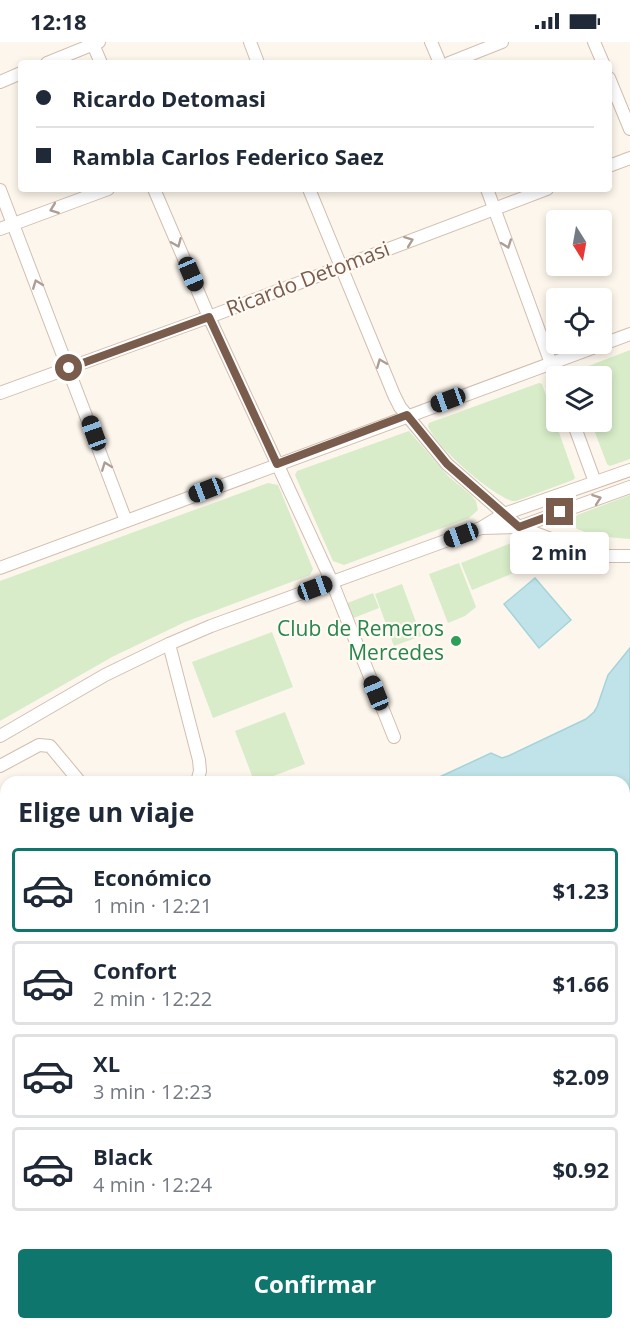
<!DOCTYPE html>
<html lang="es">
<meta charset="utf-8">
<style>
body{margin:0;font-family:"Open Sans",sans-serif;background:#f2f2f3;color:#1f2937;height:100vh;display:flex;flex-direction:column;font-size:22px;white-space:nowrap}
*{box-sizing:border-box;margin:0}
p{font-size:20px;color:#747a83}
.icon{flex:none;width:33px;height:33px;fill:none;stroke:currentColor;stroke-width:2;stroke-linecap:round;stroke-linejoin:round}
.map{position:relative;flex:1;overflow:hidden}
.drawer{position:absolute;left:0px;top:734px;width:630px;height:554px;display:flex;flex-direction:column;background:#fff;border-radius:18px 18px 0 0;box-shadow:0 3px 9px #0003}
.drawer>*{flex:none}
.top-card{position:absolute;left:18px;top:18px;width:594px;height:132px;border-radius:6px;box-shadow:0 3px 9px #0003;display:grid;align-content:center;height:132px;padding:0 18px;background:#fff}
.needle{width:39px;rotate:169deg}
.tools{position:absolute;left:546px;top:168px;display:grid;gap:12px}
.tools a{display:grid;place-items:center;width:66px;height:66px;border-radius:6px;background:#fff;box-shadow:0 3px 9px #0003;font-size:30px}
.end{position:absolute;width:27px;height:27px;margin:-14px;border:8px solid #7a5c4d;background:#fff;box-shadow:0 0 0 3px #fff}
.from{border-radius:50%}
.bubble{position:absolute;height:42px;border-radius:6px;background:#fff;box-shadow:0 3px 9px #0003;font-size:20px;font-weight:700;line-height:42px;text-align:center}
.car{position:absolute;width:18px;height:36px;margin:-18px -9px;border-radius:8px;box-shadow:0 0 4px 2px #0007;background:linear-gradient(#222 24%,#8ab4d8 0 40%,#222 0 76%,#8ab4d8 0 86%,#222 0)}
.top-card b{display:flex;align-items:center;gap:21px;height:57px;font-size:22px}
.top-card b+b{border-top:2px solid #e0e1e3}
.top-card i{width:15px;height:15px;background:#1f2937}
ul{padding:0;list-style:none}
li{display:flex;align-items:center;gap:18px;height:84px;margin:0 12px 9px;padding:0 6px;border:3px solid #e0e1e3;border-radius:6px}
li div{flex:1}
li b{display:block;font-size:22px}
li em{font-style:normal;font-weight:700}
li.active{border-color:#0f766e}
li>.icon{width:54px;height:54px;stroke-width:1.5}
h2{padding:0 18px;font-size:27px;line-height:72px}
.button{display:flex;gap:12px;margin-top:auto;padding:12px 18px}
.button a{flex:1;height:69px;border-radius:6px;background:#0f766e;color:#fff;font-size:24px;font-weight:700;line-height:69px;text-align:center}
.status{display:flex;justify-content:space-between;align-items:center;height:42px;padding:0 30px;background:#fff;direction:ltr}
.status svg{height:16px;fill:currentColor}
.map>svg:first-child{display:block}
</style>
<div class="status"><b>12:18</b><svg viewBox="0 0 49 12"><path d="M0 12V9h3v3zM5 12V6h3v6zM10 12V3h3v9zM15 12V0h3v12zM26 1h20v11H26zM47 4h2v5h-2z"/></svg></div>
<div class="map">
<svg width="630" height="1286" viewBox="0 0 630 1286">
<rect width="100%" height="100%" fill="#fdf6ec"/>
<g fill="#d8ecc9">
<polygon points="630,308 630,417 610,424 607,422 591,380 602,380 602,334 574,334 573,330"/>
<path d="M539,341L542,342L575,436L573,438L516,459H512C490,452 436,405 428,384L429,381Z"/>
<polygon points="409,389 448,434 471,453 476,459 478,468 469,476 344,523 333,519 295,433 297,429"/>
<polygon points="268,441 278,443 313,527 310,533 185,580 112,615 0,679 0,539"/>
<polygon points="630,453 630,497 595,494 575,486 573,479 577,473"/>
<polygon points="511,501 521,528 472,548 461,521"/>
<polygon points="459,521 476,565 465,574 448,581 429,532"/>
<polygon points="402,542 421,594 394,604 375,552"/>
<polygon points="373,551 379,566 351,577 345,562"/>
<polygon points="272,590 293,645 213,676 192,620"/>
<polygon points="285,670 305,722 260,739 254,739 235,689"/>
</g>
<g fill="#bfe3e8" stroke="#a5d3da" stroke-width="1.5">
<polygon points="535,536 571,578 539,606 504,562"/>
<polygon points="630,606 630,1201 624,1202 624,740 431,739 491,711 502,716 508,714 586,677 594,670 597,665 608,633"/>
<polygon points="6,866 6,1272 0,1272 0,869"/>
</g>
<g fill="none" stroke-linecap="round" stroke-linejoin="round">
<g stroke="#d1beb0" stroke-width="14">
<g id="minor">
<polyline points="92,0 101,21"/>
<polyline points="250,0 258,21"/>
<polyline points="431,0 440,21"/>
<polyline points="594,0 603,21"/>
<polyline points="47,21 99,0"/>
<polyline points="449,21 502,0"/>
<polyline points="609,36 630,87"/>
<polyline points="0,40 21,31"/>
<polyline points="609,124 630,116"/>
<polyline points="154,147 209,275 332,540 394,695"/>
<polyline points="309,147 394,353 400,365 447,422 519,485 578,507 605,514 630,514"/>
<polyline points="487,147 556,335"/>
<polyline points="0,148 126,479"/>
<polyline points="0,187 108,147"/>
<polyline points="0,351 209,275 547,147"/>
<polyline points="573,380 595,440"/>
<polyline points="482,486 519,485 630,445"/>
<polyline points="0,526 630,292"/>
<polyline points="169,602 199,718 200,729 197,740"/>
<polyline points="0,694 105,633 169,602 211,584 481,486 504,472 630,428"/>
<polyline points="0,724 39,703 50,704 80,740"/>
</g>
</g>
<use href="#minor" stroke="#fff" stroke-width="12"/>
</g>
<defs><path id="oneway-chevron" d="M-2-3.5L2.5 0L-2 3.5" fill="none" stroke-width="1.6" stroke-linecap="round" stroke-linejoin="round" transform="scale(1.5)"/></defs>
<g stroke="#af9d94">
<use href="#oneway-chevron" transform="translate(54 167) rotate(159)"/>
<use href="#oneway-chevron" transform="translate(409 199) rotate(-21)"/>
<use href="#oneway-chevron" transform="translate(177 201) rotate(67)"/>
<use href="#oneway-chevron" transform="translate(507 202) rotate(70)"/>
<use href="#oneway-chevron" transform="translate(37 242) rotate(-111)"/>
<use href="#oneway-chevron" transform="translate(381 321) rotate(-112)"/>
<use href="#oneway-chevron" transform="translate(106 424) rotate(-111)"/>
<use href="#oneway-chevron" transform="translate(597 457) rotate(-20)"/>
</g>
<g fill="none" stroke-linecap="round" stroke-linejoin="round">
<polyline stroke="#7a5c4d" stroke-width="8" points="69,326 209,275 277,422 407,373 447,422 519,485 560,470"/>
</g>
<circle fill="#2e9e5b" stroke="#fffaf3" stroke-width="2" cx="456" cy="599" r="6"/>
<g text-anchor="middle" stroke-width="4.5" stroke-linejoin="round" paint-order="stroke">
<g font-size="21" fill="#7a5c4d" stroke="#fffaf3">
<text transform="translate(308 237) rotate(-21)" y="7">Ricardo Detomasi</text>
</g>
<g font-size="21" fill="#27864d" stroke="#fffaf3" text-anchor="end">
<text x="444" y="594">Club de Remeros<tspan x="444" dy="24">Mercedes</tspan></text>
</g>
</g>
</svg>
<div class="tools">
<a><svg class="needle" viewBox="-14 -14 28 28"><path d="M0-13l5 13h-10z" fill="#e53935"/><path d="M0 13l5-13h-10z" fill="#747a83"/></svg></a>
<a><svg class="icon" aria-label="locate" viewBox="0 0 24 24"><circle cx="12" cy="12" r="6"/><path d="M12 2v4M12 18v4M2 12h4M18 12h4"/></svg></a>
<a><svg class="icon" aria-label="layers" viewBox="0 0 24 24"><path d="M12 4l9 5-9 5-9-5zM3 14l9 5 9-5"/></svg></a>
</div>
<i class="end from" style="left:69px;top:326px"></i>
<i class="end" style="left:560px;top:470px"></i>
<div class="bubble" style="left:510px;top:490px;width:99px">2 min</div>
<i class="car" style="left:191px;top:232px;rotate:157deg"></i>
<i class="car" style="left:448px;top:358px;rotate:250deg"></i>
<i class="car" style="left:94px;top:391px;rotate:340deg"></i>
<i class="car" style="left:206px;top:448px;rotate:249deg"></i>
<i class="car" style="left:461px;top:493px;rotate:250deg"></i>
<i class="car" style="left:315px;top:546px;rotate:70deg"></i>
<i class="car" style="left:376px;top:651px;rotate:338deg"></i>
<div class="top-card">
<b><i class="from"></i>Ricardo Detomasi</b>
<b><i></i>Rambla Carlos Federico Saez</b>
</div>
<section class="drawer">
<h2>Elige un viaje</h2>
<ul>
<li class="active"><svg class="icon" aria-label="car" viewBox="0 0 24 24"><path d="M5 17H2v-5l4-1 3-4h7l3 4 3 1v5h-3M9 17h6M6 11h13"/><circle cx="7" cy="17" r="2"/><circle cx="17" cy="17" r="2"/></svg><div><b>Económico</b><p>1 min · 12:21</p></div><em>$1.23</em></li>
<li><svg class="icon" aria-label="car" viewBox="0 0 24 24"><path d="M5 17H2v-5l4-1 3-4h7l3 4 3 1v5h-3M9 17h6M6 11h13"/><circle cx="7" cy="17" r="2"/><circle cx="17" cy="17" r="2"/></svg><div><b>Confort</b><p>2 min · 12:22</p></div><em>$1.66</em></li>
<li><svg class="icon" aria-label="car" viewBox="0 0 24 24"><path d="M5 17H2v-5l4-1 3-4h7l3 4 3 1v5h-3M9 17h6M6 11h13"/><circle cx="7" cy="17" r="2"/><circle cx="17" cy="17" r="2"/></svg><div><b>XL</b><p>3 min · 12:23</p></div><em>$2.09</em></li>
<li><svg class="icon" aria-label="car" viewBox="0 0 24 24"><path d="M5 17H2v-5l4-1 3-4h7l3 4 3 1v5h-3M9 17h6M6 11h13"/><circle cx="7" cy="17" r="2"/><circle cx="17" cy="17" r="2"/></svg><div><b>Black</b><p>4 min · 12:24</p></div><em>$0.92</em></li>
</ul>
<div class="button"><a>Confirmar</a></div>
</section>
</div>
